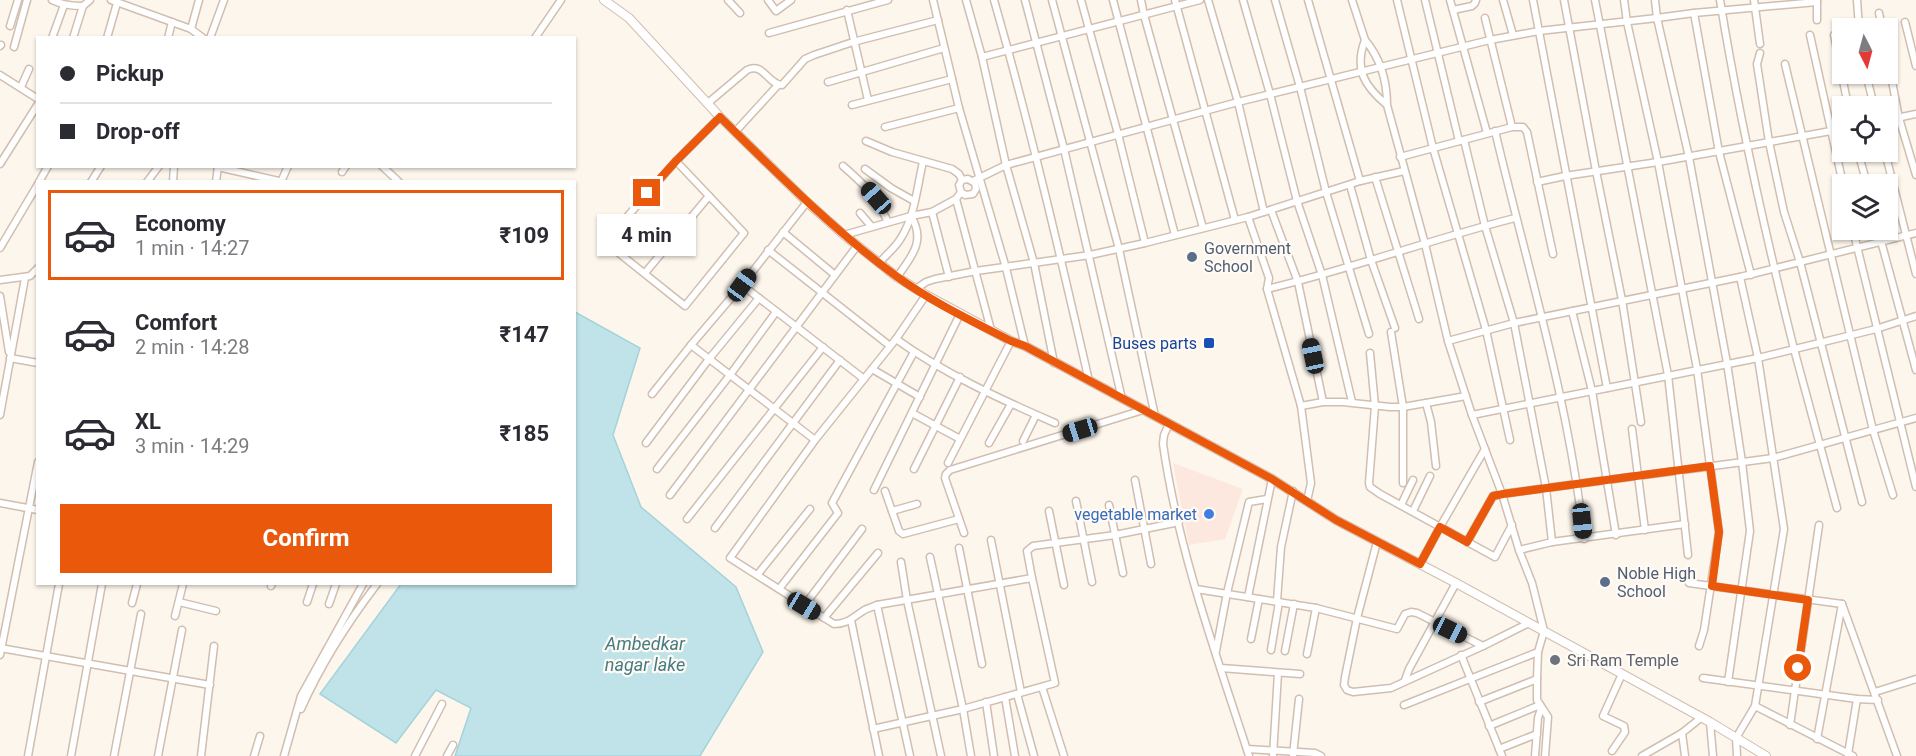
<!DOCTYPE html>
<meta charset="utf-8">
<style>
body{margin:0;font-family:Roboto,sans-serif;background:#f7f7f7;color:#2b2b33;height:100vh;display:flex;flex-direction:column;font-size:22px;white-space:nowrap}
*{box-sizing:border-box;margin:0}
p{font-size:20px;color:#7c7c81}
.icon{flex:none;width:33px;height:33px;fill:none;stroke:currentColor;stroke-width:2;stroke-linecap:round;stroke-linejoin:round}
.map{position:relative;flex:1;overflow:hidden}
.drawer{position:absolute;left:36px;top:180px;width:540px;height:405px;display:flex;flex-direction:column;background:#fff;border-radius:0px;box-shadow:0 2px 4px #0004}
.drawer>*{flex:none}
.top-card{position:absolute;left:36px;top:36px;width:540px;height:132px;border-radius:0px;box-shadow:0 2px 4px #0004;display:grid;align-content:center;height:132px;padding:0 24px;background:#fff}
.needle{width:39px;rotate:174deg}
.tools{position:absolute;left:1832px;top:18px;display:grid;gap:12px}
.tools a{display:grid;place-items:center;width:66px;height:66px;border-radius:0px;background:#fff;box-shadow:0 2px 4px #0004;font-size:30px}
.end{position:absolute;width:27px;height:27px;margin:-14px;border:8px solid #ea580c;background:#fff;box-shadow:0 0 0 3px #fff}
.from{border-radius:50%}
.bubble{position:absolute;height:42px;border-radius:0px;background:#fff;box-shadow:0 2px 4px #0004;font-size:20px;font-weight:700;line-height:42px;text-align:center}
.car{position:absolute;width:18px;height:36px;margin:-18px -9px;border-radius:8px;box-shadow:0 0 4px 2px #0007;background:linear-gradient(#222 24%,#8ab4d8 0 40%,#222 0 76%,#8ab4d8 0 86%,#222 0)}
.top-card b{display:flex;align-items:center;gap:21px;height:57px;font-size:22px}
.top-card b+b{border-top:2px solid #e1e1e2}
.top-card i{width:15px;height:15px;background:#2b2b33}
ul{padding:10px 0 0;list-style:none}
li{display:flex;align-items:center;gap:18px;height:90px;margin:0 12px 9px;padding:0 12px;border:3px solid transparent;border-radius:0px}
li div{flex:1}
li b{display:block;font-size:22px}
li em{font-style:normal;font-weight:700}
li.on{border-color:#ea580c}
li>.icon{width:54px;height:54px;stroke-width:1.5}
.cta{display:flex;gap:12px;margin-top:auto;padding:12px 24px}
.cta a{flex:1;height:69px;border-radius:0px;background:#ea580c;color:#fff;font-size:24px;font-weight:700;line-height:69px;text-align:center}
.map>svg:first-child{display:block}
</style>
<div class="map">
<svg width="1916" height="756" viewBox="0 0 1916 756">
<rect width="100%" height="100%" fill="#fdf6ec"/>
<polygon fill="#fde8e0" points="1173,463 1243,489 1225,539 1189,545"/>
<polygon fill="#bfe3e8" stroke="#a5d3da" stroke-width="1.5" points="575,312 640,348 613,435 641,507 736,587 763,652 700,756 455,756 471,708 436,690 396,743 320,694 401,584 574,584"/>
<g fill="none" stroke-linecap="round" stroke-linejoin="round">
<g stroke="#d1beb0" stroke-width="9">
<g id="minor">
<path d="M52,0C62,5 71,6 83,6L90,0"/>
<polyline points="111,0 191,29 199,0"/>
<polyline points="728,0 740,13"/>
<polyline points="768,0 776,11 791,0"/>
<polyline points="933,0 959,108 1006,268 1025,346"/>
<polyline points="966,0 982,57 1006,165 1034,263 1054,363"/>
<path d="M994,0C1030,126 1060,254 1089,381"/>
<polyline points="1025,0 1064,149 1122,399"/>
<polyline points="1052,0 1119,249 1155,416"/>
<polyline points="1081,0 1118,134 1145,243"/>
<polyline points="1113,0 1175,235"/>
<polyline points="1141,0 1144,15 1203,228"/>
<polyline points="1175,0 1235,220"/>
<polyline points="1208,0 1238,102 1264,212"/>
<polyline points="1243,0 1270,94 1297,201 1322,275 1352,402"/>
<polyline points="1275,0 1300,87 1326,192 1369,334"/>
<polyline points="1308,0 1360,181"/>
<polyline points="1352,0 1365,40"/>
<polyline points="1397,0 1433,148 1486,330 1510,440"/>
<polyline points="1425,0 1459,141"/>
<polyline points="1450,0 1487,133"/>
<polyline points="1503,0 1513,35"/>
<polyline points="1533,0 1607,388"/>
<polyline points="1564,0 1596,171 1622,300 1641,422"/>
<polyline points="1595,0 1668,375 1688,555"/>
<polyline points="1624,0 1627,22 1658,162 1697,369 1719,532 1704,630 1699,646"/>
<polyline points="1655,0 1657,18 1689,157 1727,363 1742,462 1750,531 1728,682"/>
<path d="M1720,0C1739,117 1765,233 1794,349C1808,402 1823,455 1837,508"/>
<polyline points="1754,0 1760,44"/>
<polyline points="1857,0 1859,28"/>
<polyline points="847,10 868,100"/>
<polyline points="1453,10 1472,6 1475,3 1476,0"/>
<polyline points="1694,13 1719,152 1751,275"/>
<polyline points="1879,13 1882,28"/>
<polyline points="1485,18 1512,127"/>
<polyline points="1817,20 1817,1"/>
<polyline points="1905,22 1916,66"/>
<polyline points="10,26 18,0"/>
<polyline points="191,29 203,38"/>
<polyline points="769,33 888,0"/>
<polyline points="1810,35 1843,184"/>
<polyline points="1834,35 1848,106"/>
<polyline points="52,38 64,5"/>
<polyline points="73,38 83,6"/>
<polyline points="107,38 117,3"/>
<polyline points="168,38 172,22"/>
<polyline points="210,38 224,0"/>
<polyline points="535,38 561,0"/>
<polyline points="0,46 1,45"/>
<polyline points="14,47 27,0"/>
<polyline points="1760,53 1757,64 1769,142 1784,212 1800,262 1862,502"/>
<polyline points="1887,55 1899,118 1916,175"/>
<polyline points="982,57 1200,0"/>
<polyline points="1785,64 1873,430 1893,495"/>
<polyline points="1866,74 1874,106"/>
<polyline points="0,75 38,99"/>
<polyline points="828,82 944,48"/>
<polyline points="21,87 29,69"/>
<path d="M708,103L747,70C764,62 767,84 782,85L805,59L814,55L853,42L938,20"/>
<polyline points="852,105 952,79"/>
<path d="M1387,105C1364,86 1354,69 1365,40C1381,59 1387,80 1387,105L1425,244L1448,341L1472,415L1502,494L1519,550L1532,583L1544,631L1538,652L1537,679V700L1548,717L1545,756"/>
<polyline points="1887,120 1916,114"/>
<polyline points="885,127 959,108"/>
<path d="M1495,131C1527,266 1569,401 1584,539"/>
<polyline points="735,132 778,85"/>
<polyline points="1464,140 1485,226 1514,323 1546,488 1552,542"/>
<polyline points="866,141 892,152 952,169 959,174 962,180"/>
<polyline points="1858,152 1867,184"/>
<polyline points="1885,152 1916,274"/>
<polyline points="1400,157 1512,127 1523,127 1527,132 1553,254"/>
<polyline points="676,161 744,233 685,306 605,242 676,161 720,117"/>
<polyline points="0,164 38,104"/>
<polyline points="382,166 399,182"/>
<path d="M843,166C866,186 874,194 888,222"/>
<polyline points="218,167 283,182"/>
<polyline points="865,169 891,188 914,201"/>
<polyline points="342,172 346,166"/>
<polyline points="1375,177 1419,319"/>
<polyline points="973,181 1006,165 1238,102 1490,40 1539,31 1657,18 1694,13 1817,2"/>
<polyline points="39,182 48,166"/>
<polyline points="91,182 101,166"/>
<polyline points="147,182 159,166"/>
<polyline points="173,182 174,166"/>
<polyline points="216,182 218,166"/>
<polyline points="281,182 288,166"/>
<polyline points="1537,182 1565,176 1658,162 1842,129"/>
<polyline points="1350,185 1371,260 1395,328"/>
<polyline points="956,199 991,330"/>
<polyline points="1271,210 1298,282 1323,402"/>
<polyline points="932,212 949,277"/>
<polyline points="860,213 871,226"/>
<polyline points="1248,217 1269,278 1267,289 1301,406 1311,483 1307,501"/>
<polyline points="1853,230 1916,487"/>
<polyline points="1878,230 1916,370"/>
<polyline points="783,232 835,275"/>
<polyline points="844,235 911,216 932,212 956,199 961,192 959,185 962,180 968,179 975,183 976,189 973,194 965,195 961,192"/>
<polyline points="0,248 38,184"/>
<polyline points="768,250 890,346"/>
<path d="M879,263C886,255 896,247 901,238C915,216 917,187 923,162"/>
<polyline points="645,273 709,196"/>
<path d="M897,277C912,256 926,241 911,216"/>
<polyline points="0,280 30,276 38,268"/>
<polyline points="742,285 864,379"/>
<polyline points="916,289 926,282 935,279 976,271 1090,255 1145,243 1248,217 1360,181 1404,171"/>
<path d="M1267,289C1351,269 1432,239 1515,218"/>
<path d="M926,295L896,339L815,440L730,558L834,624C847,624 852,618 863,611C867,608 873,607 877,605L1032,578L1027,551L1033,546L1115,535L1179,522"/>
<polyline points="0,296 9,352"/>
<polyline points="1572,311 1592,391 1616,535"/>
<polyline points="1391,332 1403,407 1403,483"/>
<path d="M896,339C943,373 1002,400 1055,423"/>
<polyline points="1448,341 1514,323 1740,277 1916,233"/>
<polyline points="691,345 815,440"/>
<polyline points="1370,353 1375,406 1369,483 1370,487 1380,494 1495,557 1512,525"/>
<polyline points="10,358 38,363"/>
<polyline points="872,369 920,397"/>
<polyline points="652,394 691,345 742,285 807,202"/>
<polyline points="1426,403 1431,422 1436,466"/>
<polyline points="1301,406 1323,402 1343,402 1390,407 1403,407 1466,396"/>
<polyline points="912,413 960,439"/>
<polyline points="0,415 25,278"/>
<polyline points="1472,415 1758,358 1876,329 1916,316"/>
<path d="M1169,424L1164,435L1163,444C1178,550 1216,654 1249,756"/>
<polyline points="1632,429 1645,530"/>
<polyline points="1023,441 1036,415"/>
<polyline points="646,443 709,359 759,298"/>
<polyline points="989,443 1011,404"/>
<polyline points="948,463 1011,341"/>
<polyline points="657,469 730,375 776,312"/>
<polyline points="914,469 960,377"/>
<polyline points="1135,480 1151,564"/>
<polyline points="874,490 960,314"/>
<polyline points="885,491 899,531 903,534 959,519"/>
<polyline points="670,495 857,246"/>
<polyline points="1076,501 1092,582"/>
<polyline points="0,503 38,510"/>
<polyline points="1109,505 1123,573"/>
<polyline points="1401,505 1413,480"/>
<polyline points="892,511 917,504"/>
<polyline points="1049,511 1064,585"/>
<polyline points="1413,511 1430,476"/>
<polyline points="687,519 823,347"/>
<polyline points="715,528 840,360"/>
<polyline points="964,533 945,478 946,474 950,470 1143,410"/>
<polyline points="991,540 1021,692"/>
<polyline points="1377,542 1357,618 1345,677 1344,685 1347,690 1353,692 1391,688 1483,646 1529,623"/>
<polyline points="1467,542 1493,496 1502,494 1773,458 1916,418"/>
<polyline points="959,548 982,664"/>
<polyline points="1519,550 1552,542 1685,524"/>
<polyline points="930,557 963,709 971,756"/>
<polyline points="901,562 907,600 941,756"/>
<polyline points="1420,564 1440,527 1485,449"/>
<polyline points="758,574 810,509"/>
<polyline points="1689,583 1842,604"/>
<polyline points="271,586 272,584"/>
<polyline points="779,589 838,513 832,503 914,352"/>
<polyline points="1196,589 1316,608 1397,629 1405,614 1411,612 1417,613 1483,646"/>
<polyline points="1248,597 1272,479"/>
<polyline points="1277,601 1281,547 1293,491"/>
<polyline points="179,602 216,611"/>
<polyline points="307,602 313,584"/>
<polyline points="132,603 137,584"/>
<polyline points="329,604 336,584"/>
<polyline points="1842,604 1897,756"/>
<polyline points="877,605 910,756"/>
<polyline points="804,606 862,529"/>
<polyline points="175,616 183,584"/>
<polyline points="824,618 878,553"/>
<polyline points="851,620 879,756"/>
<polyline points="1251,639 1259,599"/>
<polyline points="0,648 210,685"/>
<polyline points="1271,650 1279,602"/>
<polyline points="1216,651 1227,593 1249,502 1267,499"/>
<polyline points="1285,651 1294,604"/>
<polyline points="1307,654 1316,608"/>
<polyline points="0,655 38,462"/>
<polyline points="1461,655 1502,756"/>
<polyline points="1221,668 1300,674"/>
<polyline points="1703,678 1857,699 1878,700"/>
<polyline points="1405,680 1409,669 1456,583"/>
<polyline points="1042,687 1064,756"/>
<polyline points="1875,692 1916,679"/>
<polyline points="1017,694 1034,756"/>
<polyline points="1005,697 1015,756"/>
<polyline points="986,702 994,756"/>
<polyline points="1479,702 1537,679"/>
<polyline points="1404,705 1538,652"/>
<polyline points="1755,706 1853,756"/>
<path d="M301,709C321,664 348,622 377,584"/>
<polyline points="1710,722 1713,756"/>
<polyline points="1790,725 1819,525"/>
<polyline points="1489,726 1540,705"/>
<polyline points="873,729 963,709 1055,683 1032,578"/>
<polyline points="1682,733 1685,756"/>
<polyline points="1817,739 1842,604"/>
<polyline points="1247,749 1315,753 1321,756"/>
<polyline points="1499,749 1537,734"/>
<polyline points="1612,751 1625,732 1624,726 1603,716 1622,674"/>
<polyline points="1848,754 1857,699"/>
<polyline points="1293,755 1299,699"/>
<polyline points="28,756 59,584"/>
<polyline points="71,756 102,584"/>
<polyline points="114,756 141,614"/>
<polyline points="158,756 182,630"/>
<polyline points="201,756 214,646"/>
<polyline points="254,756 260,736"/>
<polyline points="284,756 301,696 363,584"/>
<polyline points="415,756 442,704"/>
<polyline points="447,756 453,745"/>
<polyline points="1273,756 1278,673"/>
<polyline points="1535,756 1538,718 1541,708"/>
<polyline points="1642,756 1682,733 1702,717"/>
<polyline points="1737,756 1736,738 1755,706 1784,529 1758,358 1740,277"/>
</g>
</g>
<g stroke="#d1beb0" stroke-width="10">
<polyline id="tertiary" points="604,0 629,18 720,117 807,202 844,235 897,277 926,295 1011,341 1025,346 1272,479 1336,520 1456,583 1710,722 1766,756"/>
</g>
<use href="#minor" stroke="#fff" stroke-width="6"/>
<use href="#tertiary" stroke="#fff" stroke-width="8"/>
</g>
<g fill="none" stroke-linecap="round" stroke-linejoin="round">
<path stroke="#ea580c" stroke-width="8" d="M647,193L676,161L720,117C776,172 832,229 896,276C932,302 972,321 1011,341L1025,346L1272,479L1336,520L1420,564L1440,527L1467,542L1493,496L1503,494L1710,466L1719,532L1712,586L1808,600L1798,668"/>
</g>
<g fill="#5c6f8a" stroke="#fffaf3" stroke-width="2">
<circle cx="1192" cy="257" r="6"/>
<circle cx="1605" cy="582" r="6"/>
</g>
<rect fill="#1a4fb4" stroke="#fffaf3" stroke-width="2" x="1203" y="337" width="12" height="12" rx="3"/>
<circle fill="#3f7fe0" stroke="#fffaf3" stroke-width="2" cx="1209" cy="514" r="6"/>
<circle fill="#6b7280" stroke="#fffaf3" stroke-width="2" cx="1555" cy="660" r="6"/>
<g text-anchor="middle" stroke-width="4.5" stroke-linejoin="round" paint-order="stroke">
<g font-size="16" fill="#4e5e75" stroke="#fffaf3" text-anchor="start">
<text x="1204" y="254">Government<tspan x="1204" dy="18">School</tspan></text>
<text x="1617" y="579">Noble High<tspan x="1617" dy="18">School</tspan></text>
</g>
<g font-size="16" fill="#164399" stroke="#fffaf3" text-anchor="end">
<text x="1197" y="349">Buses parts</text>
</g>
<g font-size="16" fill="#366cbe" stroke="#fffaf3" text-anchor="end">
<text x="1197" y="520">vegetable market</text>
</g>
<g font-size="16" fill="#5b616d" stroke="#fffaf3" text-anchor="start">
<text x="1567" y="666">Sri Ram Temple</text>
</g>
<g font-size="18" font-style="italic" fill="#437c86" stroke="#fffaf3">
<text x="645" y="650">Ambedkar<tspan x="645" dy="21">nagar lake</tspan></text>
</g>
</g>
</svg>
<div class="tools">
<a><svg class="needle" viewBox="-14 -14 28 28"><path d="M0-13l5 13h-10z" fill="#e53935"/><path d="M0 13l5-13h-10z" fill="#7c7c81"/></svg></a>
<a><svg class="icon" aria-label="locate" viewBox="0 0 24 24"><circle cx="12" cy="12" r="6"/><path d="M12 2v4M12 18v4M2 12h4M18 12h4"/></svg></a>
<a><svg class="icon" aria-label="layers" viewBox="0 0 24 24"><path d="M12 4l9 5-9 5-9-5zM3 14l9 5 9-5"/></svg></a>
</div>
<i class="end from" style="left:1798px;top:668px"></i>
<i class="end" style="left:647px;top:193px"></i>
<div class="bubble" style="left:597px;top:214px;width:99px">4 min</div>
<i class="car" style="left:876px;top:198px;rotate:319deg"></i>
<i class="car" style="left:742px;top:285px;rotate:36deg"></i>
<i class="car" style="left:1313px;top:356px;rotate:348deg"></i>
<i class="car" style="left:1080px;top:430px;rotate:253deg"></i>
<i class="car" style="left:1582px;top:521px;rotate:174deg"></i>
<i class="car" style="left:804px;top:606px;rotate:121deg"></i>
<i class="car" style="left:1450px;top:630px;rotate:116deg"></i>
<div class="top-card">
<b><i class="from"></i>Pickup</b>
<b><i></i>Drop-off</b>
</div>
<section class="drawer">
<ul>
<li class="on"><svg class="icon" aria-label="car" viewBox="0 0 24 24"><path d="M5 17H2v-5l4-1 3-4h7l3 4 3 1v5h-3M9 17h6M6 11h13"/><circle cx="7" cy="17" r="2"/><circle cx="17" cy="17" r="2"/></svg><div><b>Economy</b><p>1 min · 14:27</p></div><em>₹109</em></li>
<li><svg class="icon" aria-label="car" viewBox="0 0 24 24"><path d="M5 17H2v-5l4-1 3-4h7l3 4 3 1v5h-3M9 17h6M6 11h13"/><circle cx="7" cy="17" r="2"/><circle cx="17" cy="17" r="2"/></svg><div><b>Comfort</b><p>2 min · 14:28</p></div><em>₹147</em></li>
<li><svg class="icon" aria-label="car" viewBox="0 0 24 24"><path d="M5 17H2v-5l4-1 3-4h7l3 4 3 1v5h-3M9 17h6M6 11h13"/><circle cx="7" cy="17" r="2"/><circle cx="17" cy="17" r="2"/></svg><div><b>XL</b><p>3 min · 14:29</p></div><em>₹185</em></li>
</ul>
<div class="cta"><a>Confirm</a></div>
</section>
</div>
